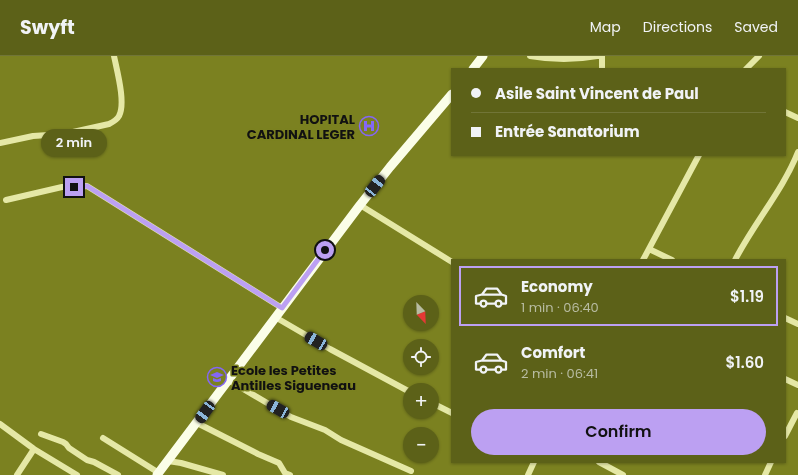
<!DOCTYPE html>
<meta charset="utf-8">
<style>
:root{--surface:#5c6118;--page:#626721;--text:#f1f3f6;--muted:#b8bca2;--line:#717537;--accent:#bca0f2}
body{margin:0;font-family:Poppins,sans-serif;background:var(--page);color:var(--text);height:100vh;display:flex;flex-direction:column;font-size:15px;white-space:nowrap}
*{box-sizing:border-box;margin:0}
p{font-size:13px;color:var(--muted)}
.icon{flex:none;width:22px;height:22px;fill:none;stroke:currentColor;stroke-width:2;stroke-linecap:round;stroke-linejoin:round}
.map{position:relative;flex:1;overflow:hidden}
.side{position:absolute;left:451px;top:203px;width:335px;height:204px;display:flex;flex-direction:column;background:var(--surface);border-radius:0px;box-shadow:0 1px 3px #0004}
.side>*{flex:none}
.hud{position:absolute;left:451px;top:12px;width:335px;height:88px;border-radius:0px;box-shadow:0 1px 3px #0004;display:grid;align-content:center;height:88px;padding:0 20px;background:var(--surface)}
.needle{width:26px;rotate:157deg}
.controls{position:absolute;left:403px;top:239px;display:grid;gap:8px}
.controls a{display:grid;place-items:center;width:36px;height:36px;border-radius:50%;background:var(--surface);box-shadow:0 1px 3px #0004;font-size:20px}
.end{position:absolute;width:18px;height:18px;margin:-9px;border:5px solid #bca0f2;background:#111;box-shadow:0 0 0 2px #111}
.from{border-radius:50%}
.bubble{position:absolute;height:28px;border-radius:14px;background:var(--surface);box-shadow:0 1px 3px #0004;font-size:13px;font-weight:600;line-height:28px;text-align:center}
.car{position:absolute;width:12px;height:24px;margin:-12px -6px;border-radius:5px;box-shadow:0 0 3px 1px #0007;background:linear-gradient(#222 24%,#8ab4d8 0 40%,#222 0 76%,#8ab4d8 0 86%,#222 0)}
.hud b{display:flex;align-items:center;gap:14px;height:38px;font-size:15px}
.hud b+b{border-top:1px solid var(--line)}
.hud i{width:10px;height:10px;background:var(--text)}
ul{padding:7px 0 0;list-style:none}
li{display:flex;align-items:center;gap:12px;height:60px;margin:0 8px 6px;padding:0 12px;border:2px solid transparent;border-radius:0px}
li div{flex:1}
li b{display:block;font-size:15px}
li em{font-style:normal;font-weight:600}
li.current{border-color:var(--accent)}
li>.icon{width:36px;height:36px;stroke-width:1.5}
.primary-button{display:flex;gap:8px;margin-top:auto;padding:8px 20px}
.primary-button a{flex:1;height:46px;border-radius:24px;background:var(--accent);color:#111;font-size:16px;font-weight:600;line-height:46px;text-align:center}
header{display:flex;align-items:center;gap:24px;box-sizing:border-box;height:56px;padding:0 20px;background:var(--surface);border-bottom:1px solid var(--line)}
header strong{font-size:19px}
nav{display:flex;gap:22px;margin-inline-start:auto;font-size:14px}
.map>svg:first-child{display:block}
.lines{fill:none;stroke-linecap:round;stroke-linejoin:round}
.street{stroke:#e5e8a6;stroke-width:6}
.primary{stroke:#fbfee8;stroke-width:9}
.route{stroke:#bca0f2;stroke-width:5}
.labels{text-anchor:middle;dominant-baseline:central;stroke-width:3;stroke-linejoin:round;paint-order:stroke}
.poi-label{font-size:13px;font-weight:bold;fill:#111;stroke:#7b8120;text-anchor:end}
</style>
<header>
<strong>Swyft</strong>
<nav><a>Map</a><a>Directions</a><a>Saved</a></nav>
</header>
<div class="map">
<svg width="798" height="419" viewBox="0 0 798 419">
<rect width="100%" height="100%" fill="#7b8120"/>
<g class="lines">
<path class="street" d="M530,0C553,4 575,4 597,0
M602,0V13
M746,13L759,0
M785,56L798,62
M0,87L33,80L64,78L109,68C113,66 117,64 119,60C126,47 117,15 114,0
M6,144L62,131L87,130L282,252
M360,149L452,206
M649,193L672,204
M643,204L699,99
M735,204C754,167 783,134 798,96
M275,261L330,293L410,336
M785,262L798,268
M785,323L798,329
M228,324L291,361L325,374L341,384L411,415
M432,347L452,357
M197,367L258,398L279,407L285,417L290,419
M0,368L34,393L77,419
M41,378L63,386L66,388L69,392L87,404L94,406L118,419
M785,380L797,357
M103,382L159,417
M168,405L181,407L223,419
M599,406L623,419
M17,419L34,393
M528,419L534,406
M765,419L771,406"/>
<path class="primary" d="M473,13L483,0
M157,419L360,149L390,111L452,38"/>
</g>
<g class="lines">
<path class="route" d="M74,131L87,130L282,252L325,194"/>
</g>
<defs>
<symbol id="hospital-ring" viewBox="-11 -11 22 22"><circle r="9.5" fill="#7b8120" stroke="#8467f5" stroke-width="1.5"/><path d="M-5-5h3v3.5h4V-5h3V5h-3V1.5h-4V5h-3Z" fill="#8467f5"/></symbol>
<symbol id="school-ring" viewBox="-11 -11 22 22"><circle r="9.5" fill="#7b8120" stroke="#8467f5" stroke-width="1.5"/><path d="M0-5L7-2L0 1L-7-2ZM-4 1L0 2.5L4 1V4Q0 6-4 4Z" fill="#8467f5"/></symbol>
</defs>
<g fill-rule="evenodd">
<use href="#hospital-ring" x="358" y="59" width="22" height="22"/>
<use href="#school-ring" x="206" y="310" width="22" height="22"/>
</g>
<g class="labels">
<g class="poi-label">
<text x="355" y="63">HOPITAL<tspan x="355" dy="15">CARDINAL LEGER</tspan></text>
<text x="231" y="314" text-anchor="start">Ecole les Petites<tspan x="231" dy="15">Antilles Sigueneau</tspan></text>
</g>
</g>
</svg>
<div class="controls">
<a><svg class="needle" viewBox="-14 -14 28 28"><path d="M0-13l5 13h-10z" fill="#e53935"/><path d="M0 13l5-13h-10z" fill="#b8bca2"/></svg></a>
<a><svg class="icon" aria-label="locate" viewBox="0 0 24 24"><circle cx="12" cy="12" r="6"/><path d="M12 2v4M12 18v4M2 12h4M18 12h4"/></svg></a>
<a>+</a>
<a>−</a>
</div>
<i class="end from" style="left:325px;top:194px"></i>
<i class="end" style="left:74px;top:131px"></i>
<div class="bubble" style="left:41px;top:73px;width:66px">2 min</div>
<i class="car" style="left:375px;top:130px;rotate:38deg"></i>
<i class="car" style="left:316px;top:285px;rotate:300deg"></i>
<i class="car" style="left:278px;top:353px;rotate:299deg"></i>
<i class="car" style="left:205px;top:356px;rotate:216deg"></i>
<div class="hud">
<b><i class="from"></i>Asile Saint Vincent de Paul</b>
<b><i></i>Entrée Sanatorium</b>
</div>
<section class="side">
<ul>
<li class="current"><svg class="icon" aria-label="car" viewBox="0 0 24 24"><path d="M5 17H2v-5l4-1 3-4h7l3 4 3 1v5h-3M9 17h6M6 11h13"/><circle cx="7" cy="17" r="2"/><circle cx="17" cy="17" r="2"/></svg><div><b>Economy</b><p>1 min · 06:40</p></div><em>$1.19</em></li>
<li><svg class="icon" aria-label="car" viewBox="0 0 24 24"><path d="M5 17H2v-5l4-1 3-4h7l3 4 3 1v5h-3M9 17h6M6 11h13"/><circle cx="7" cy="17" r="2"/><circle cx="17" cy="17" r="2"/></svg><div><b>Comfort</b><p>2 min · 06:41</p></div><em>$1.60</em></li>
</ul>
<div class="primary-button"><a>Confirm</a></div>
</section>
</div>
